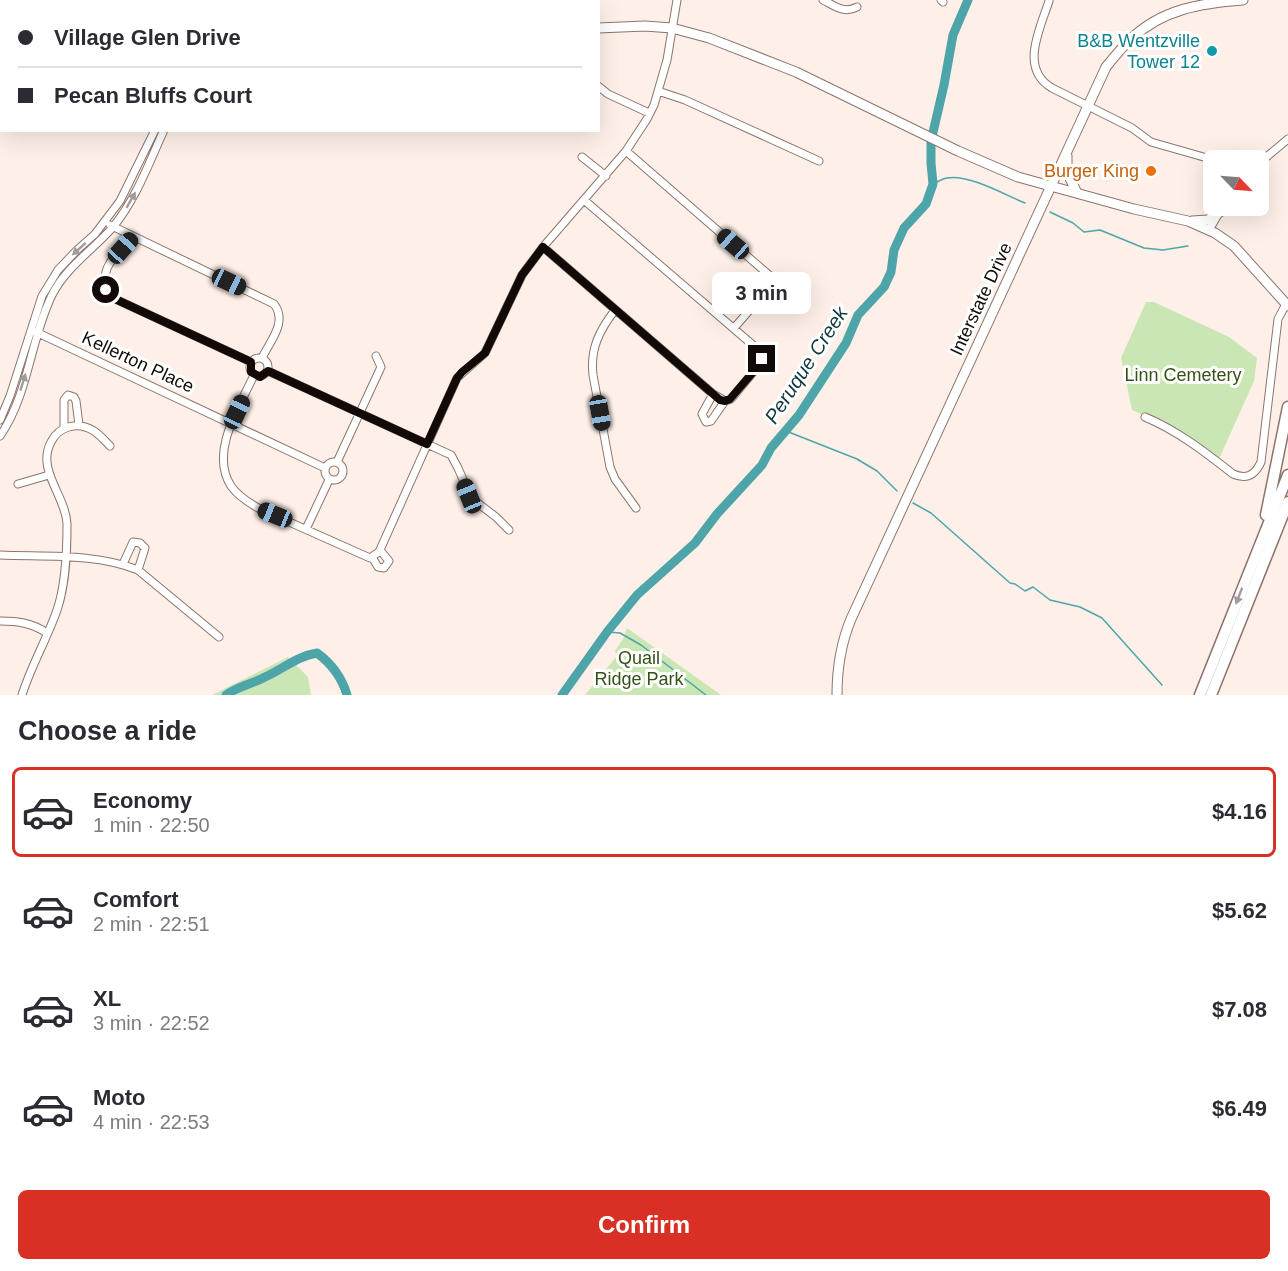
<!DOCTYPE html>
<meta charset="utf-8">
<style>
:root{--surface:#fff;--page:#f7f7f7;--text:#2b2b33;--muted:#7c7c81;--line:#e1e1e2;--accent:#d93025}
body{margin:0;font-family:Arial,sans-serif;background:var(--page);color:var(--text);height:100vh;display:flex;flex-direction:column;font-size:22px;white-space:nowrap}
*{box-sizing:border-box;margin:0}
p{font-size:20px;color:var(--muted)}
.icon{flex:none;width:33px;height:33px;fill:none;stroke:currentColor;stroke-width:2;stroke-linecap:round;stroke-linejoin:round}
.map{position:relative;height:695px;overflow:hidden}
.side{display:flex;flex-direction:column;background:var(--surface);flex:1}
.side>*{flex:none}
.banner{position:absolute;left:0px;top:0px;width:600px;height:132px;box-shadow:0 6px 24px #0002;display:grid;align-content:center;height:132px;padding:0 18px;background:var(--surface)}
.needle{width:39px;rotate:115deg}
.controls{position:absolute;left:1203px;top:150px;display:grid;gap:12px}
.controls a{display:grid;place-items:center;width:66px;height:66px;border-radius:9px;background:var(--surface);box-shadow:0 6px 24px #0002;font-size:30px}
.end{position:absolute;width:27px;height:27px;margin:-14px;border:8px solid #120a07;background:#fff;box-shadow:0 0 0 3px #fff}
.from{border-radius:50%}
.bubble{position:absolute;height:42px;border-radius:9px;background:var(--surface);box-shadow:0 6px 24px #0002;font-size:20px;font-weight:700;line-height:42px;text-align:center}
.car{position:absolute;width:18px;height:36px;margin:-18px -9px;border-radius:8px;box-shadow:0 0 4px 2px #0007;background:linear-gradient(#222 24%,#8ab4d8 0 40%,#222 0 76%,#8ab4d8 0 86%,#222 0)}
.banner b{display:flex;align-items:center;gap:21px;height:57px;font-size:22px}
.banner b+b{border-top:2px solid var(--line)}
.banner i{width:15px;height:15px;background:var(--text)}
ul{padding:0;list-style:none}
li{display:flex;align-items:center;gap:18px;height:90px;margin:0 12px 9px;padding:0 6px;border:3px solid transparent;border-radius:9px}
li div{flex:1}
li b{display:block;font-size:22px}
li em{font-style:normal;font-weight:700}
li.selected{border-color:var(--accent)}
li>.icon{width:54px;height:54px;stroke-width:1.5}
h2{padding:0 18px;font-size:27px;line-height:72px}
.cta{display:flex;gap:12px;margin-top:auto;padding:12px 18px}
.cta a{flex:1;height:69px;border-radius:9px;background:var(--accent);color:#fff;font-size:24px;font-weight:700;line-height:69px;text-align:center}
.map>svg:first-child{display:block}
.green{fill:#cae6b5}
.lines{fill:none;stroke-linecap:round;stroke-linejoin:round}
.stream{stroke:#4ea5a9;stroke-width:1.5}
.river{stroke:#4ea5a9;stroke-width:9}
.minor-casing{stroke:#8b756c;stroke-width:9}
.major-casing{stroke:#8b756c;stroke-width:11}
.highway-casing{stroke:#8b756c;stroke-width:13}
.minor{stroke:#fff;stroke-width:7}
.major{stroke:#fff;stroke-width:9}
.highway{stroke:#fff;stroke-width:10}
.oneway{fill:#a09d9c}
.route{stroke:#120a07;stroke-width:8}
.culture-dot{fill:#0f9aa8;stroke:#fff;stroke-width:2}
.food-dot{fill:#e8710a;stroke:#fff;stroke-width:2}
.labels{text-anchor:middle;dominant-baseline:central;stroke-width:6;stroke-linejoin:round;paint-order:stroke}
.culture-label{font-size:18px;fill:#0d838f;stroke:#fff;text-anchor:end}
.food-label{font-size:18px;fill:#c56008;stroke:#fff;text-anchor:end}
.street-label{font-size:18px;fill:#120a07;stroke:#fff}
.park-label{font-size:18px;fill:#355117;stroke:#fff}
.water-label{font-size:20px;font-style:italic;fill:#0f393b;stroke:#fff}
</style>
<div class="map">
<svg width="1288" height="695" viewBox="0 0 1288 695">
<rect width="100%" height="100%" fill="#feefe8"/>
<path class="green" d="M1146,302H1154L1229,337L1257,358L1254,381L1219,459L1170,427L1132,410L1121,358Z
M627,628L721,695H585L617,656L615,651L623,639Z
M288,657L308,677L311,695H212Z"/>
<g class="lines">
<path class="stream" d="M933,184C937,182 942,179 947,178C969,174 1005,195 1025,203
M1050,212L1073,223L1084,232L1100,230L1144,248L1163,250L1188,246
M786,431L857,459L877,471L897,491
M913,503L931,513L1010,583L1015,584L1025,591L1033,587L1050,600L1080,607L1102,618L1162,685
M607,632L620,633L641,645L706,695"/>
<path class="river" d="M226,695C238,686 252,684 265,677C283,669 297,656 317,653C332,664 342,678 347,695
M562,695L607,632L637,595L695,543L717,514L762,465L771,448L799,415L846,343L858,315L884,287L891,272L894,250L904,228L926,204L933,184L931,163V141L944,85L953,35L968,0"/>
<defs>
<path id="minor" d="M823,0C835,6 844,14 857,7
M941,0L943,2
M1049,1C1040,29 1019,69 1052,88L1132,128L1151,142L1214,160
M598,86L608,94L649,113
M658,91L685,100L819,161
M626,151L769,275V288L734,328
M582,157L606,176
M1258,164L1288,139
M110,225L274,304C288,322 270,341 262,358
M1209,230L1223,206
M133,237C115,256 93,272 113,298L251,362
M543,247L713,394L725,401L731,399L760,364L762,359L761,352L584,200
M615,310C599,331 590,349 593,375L610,467L615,479L636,508
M36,332L325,468
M250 367a9 9 0 1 1 18 0a9 9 0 1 1-18 0Z
M268,371L451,455L458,468L471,498L496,517L509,530
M254,375C240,406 209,452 231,486C238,496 249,503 260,509L370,558L379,552L457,378L485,353L522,275L543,247L626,151L647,119L654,105L667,60L677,0
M713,394L702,414L706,422L711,421L725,401
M1145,417C1178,431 1205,452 1233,474C1247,480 1255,475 1261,462L1278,319L1286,304
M0,420L10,396L42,296L58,270L77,250L95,234L120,201L155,130
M64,428V400L68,395L74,397L76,401L79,425
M0,436C29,394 30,340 52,295C66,267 93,250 113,227C136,199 149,163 164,130
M325 471a9 9 0 1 1 18 0a9 9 0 1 1-18 0Z
M337,462L381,367L376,356
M18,484L49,475
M306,529L329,480
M0,555C46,557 95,553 138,570L219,637
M372,557L378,567L384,568L389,561L380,550
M123,564L133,542L140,543L145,548L138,570
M0,621C18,621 32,623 47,633
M22,695C31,666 47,639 57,610C66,584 67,552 67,524C66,496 36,470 51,442C59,426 78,421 94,431C100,435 105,441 110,446"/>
<path id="major" d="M103,0L104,2
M598,28L645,26L672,28L709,38L796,72L958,151L1018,177L1134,209L1188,221L1215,233L1234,246L1288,306
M1067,156V172L1077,193
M1192,221L1208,220L1220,212
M837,695C837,668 841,643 851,619L1106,67C1114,57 1122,47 1131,39C1162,9 1202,3 1243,0"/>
<path id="highway" d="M1266,515L1288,407
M1200,695L1288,475
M1211,695L1288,502"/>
</defs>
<use href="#minor" class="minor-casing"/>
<use href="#major" class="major-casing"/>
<use href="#highway" class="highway-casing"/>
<use href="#minor" class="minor"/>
<use href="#major" class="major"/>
<use href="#highway" class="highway"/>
</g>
<defs><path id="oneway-solid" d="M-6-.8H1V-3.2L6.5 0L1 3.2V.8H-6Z" transform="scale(1.5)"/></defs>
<g class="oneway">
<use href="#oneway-solid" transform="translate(131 200) rotate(-60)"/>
<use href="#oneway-solid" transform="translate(79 249) rotate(138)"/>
<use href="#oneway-solid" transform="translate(23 382) rotate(-73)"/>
<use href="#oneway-solid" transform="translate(1239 596) rotate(111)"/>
</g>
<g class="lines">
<path class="route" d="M106,290L113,298L251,362V372L260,377L268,371L427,444L457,378L462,372L485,353L522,275L543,247L720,400L725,401L730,399L760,364L762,359"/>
</g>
<circle class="culture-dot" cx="1212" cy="51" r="6"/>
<circle class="food-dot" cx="1151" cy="171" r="6"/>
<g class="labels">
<g class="culture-label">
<text x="1200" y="41">B&amp;B Wentzville<tspan x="1200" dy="21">Tower 12</tspan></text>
</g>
<g class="food-label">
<text x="1139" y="171">Burger King</text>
</g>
<g class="street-label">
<text transform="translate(981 299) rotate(-65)">Interstate Drive</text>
<text transform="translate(138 362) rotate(25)">Kellerton Place</text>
</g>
<g class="park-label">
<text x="1183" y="375">Linn Cemetery</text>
<text x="639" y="658">Quail<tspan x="639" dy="21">Ridge Park</tspan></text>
</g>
<g class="water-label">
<text transform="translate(806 365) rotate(-57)">Peruque Creek</text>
</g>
</g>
</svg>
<div class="controls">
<a><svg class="needle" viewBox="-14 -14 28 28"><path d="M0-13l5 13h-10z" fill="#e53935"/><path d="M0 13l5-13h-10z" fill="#7c7c81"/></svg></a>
</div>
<i class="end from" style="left:106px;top:290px"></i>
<i class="end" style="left:762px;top:359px"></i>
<div class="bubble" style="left:712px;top:272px;width:99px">3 min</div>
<i class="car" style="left:733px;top:244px;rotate:311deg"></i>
<i class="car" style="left:123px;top:248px;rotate:42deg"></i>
<i class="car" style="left:229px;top:282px;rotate:115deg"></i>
<i class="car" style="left:237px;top:412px;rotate:25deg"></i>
<i class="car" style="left:600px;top:413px;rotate:170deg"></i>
<i class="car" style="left:469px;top:496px;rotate:338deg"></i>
<i class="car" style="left:275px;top:515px;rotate:292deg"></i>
<div class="banner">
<b><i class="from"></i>Village Glen Drive</b>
<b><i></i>Pecan Bluffs Court</b>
</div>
</div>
<section class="side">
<h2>Choose a ride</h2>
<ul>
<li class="selected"><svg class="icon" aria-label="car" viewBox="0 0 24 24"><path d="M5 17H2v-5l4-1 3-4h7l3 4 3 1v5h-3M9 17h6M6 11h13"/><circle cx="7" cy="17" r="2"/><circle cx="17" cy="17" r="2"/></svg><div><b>Economy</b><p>1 min · 22:50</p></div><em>$4.16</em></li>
<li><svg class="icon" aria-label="car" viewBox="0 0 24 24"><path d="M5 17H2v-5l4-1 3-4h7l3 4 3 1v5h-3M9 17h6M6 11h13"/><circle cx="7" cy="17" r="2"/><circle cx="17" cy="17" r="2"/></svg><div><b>Comfort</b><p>2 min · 22:51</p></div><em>$5.62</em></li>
<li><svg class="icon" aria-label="car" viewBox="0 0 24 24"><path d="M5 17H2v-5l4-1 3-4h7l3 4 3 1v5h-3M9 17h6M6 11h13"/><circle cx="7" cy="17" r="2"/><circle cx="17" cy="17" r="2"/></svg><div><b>XL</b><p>3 min · 22:52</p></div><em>$7.08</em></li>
<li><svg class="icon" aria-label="car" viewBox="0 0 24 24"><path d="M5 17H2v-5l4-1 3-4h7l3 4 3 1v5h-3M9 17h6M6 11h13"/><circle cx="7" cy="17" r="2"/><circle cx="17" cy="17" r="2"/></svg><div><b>Moto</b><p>4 min · 22:53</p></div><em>$6.49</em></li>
</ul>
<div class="cta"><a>Confirm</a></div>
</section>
